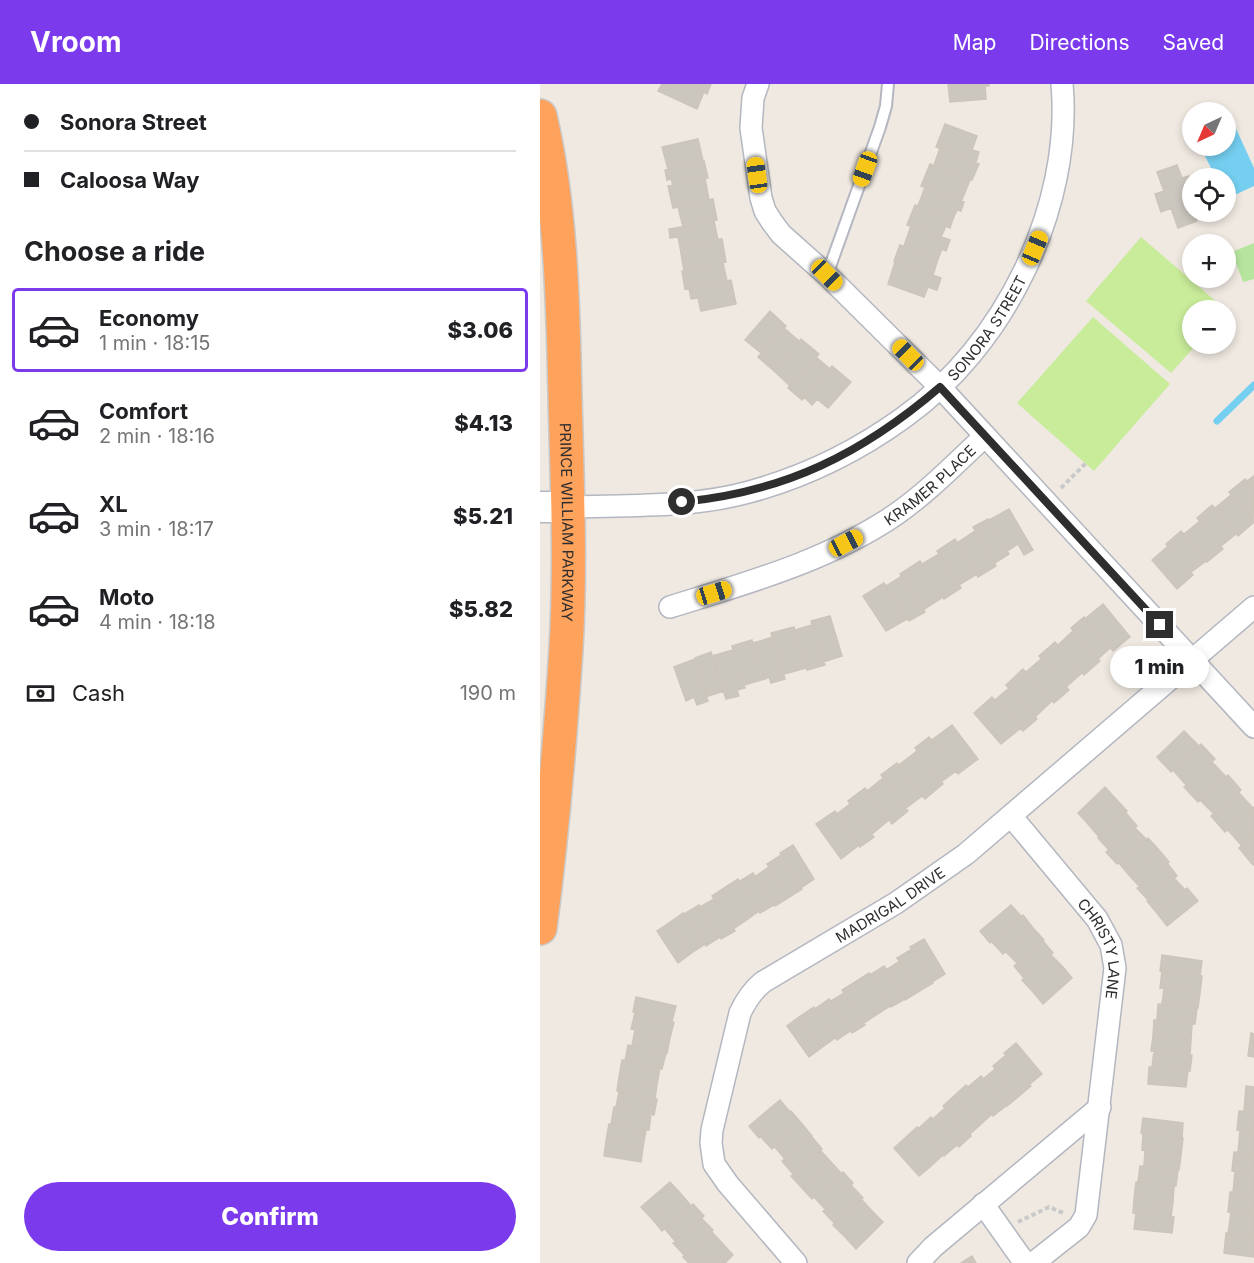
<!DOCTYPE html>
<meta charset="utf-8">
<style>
:root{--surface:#fff;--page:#f2f2f2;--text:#202124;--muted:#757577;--line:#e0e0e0;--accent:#7c3aed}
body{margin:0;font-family:Inter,sans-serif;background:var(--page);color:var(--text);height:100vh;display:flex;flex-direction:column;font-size:22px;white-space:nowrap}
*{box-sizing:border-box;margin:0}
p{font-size:20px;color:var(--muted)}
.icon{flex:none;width:33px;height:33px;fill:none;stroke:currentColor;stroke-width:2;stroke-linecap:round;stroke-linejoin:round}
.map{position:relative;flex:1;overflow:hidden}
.side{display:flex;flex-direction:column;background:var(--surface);width:540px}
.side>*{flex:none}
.banner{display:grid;align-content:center;height:132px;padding:0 24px;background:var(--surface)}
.needle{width:39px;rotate:224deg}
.tools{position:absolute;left:642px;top:18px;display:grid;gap:12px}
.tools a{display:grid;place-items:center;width:54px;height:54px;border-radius:50%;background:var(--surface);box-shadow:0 3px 9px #0003;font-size:30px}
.end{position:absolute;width:27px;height:27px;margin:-14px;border:8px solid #2e2e2e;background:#fff;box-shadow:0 0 0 3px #fff}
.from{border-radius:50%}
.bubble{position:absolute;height:42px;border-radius:21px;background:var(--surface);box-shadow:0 3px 9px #0003;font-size:20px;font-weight:800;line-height:42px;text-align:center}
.car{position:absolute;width:18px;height:36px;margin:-18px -9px;border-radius:8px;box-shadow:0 0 4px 2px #0007;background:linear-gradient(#f5c518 24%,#345 0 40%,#f5c518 0 76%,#345 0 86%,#f5c518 0)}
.banner b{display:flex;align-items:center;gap:21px;height:57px;font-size:22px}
.banner b+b{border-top:2px solid var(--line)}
.banner i{width:15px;height:15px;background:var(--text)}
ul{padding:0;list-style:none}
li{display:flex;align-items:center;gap:18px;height:84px;margin:0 12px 9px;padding:0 12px;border:3px solid transparent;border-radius:6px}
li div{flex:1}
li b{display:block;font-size:22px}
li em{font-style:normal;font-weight:800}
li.current{border-color:var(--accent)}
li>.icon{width:54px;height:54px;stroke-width:1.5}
h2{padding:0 24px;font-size:27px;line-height:72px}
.pay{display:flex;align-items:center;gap:15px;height:66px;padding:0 24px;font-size:22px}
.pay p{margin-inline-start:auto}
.action{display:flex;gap:12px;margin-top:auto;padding:12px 24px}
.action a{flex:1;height:69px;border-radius:36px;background:var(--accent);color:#fff;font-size:24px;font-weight:800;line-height:69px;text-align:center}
header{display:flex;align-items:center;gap:36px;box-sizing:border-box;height:84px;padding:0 30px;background:var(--accent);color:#fff}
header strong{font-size:28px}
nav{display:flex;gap:33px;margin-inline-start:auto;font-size:21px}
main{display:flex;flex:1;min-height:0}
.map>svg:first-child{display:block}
.green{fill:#b6e59e}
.pitch{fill:#c9ec9a}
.water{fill:#75cff0}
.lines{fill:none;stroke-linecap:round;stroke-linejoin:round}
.stream{stroke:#75cff0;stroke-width:7}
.building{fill:#cbc7bf;stroke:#cbc5ba;stroke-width:1.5}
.lane-casing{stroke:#b4b7c1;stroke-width:14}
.street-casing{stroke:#b4b7c1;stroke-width:24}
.secondary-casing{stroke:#b4b7c1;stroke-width:33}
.highway-casing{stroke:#c9c9c9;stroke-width:36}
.path{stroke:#c9c9c9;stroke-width:4;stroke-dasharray:4.5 3;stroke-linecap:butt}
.lane{stroke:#fff;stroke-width:10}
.street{stroke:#fff;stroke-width:21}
.secondary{stroke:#fff;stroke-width:30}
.highway{stroke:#ffa35c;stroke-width:33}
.route{stroke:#2e2e2e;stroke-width:8}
.labels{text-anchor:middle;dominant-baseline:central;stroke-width:4.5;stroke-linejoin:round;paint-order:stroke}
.street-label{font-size:15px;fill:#2e2e2e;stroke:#fff}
</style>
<header>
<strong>Vroom</strong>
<nav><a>Map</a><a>Directions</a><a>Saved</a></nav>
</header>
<main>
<section class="side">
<div class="banner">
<b><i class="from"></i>Sonora Street</b>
<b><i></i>Caloosa Way</b>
</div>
<h2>Choose a ride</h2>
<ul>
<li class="current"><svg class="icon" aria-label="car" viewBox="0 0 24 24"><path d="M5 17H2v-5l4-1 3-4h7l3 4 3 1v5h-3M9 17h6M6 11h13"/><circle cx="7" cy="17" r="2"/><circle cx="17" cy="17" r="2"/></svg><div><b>Economy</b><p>1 min · 18:15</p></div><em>$3.06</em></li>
<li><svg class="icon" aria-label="car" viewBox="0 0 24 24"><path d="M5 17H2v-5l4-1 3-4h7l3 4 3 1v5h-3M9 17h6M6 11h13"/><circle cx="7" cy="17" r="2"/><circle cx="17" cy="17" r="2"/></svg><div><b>Comfort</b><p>2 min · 18:16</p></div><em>$4.13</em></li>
<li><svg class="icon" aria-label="car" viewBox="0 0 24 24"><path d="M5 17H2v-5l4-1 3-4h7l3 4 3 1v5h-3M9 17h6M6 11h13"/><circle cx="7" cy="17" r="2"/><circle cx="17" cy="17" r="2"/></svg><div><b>XL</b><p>3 min · 18:17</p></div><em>$5.21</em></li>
<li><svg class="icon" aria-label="car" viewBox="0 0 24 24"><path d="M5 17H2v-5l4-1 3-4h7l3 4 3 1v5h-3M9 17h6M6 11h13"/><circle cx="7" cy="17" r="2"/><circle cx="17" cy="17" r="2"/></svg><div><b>Moto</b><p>4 min · 18:18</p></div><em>$5.82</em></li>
</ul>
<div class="pay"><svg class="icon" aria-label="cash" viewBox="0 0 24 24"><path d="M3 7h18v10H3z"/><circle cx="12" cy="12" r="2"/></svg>Cash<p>190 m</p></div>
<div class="action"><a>Confirm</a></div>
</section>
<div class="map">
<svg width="714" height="1179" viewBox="0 0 714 1179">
<rect width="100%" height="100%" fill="#efe9e1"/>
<path class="green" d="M714,159V195L703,198L692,168Z"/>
<path class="pitch" d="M601,153L686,226H652V260H657L631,289L546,217Z
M553,233L630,300L554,387L477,319Z"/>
<path class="water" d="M687,25L714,84V102L686,115V94H676L660,62H686V28H679Z"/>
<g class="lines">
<path class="stream" d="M677,337L714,301"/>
</g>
<path class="building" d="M122,0H146L164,8L157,25L118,7Z
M146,0H171L167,10Z
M408,0H449V2H445L446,15L410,18Z
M405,40L437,52L432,66L439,68L436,78L396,63Z
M158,55L163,77L128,85L122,63Z
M400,64L439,80L432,96L394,81Z
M164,77L168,94L133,101L131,95L127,96L125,86Z
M390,80L430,96L421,118L381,102Z
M637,81L642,94L649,92L652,101L651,121L657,137L638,144L631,124L621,128L615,110L624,107L617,88Z
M165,94L169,116L133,124L128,102Z
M385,103L424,118L421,127L417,126L413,135L378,122Z
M173,115L177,136L143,143L138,123Z
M375,121L413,135L410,144L406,142L401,153L367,141Z
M174,137L178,156L140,163L138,153L130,154L129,145Z
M371,142L410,156L406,167L402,165L398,175L364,162Z
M182,155L186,178L144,187L140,163Z
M360,161L398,175L393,191L354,177Z
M355,178L401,194L397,206L388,203L384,213L348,200Z
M183,179L187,197L145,205L142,187Z
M191,196L196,220L161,227L158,214L151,215L149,204Z
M230,227L246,242L221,269L205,256Z
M244,244L259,257L233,286L218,273Z
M261,255L279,270L250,302L233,286Z
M276,273L290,285L262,316L248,304Z
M292,282L311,298L288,324L277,315L272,321L264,313Z
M714,392V406L707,397Z
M705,395L714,406L713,436L689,408Z
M691,411L714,438L698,452L675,424Z
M672,421L696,450L681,462L657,434Z
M469,425L493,466L484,471L478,460L467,467L449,436Z
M448,435L469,470L455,479L433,443Z
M660,437L683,465L667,478L644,450Z
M435,447L456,482L438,493L417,459Z
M641,447L666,477L651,488L626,460Z
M415,455L437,490L419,501L397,467Z
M628,462L653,491L637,505L612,476Z
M399,470L421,504L404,515L382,480Z
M380,477L403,513L383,526L360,490Z
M362,492L385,528L369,537L346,502Z
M344,499L367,535L346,547L323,512Z
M563,520L590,553L573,567L546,534Z
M290,532L302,572L283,578L271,537Z
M544,533L570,564L558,575L531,544Z
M272,541L285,581L267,586L255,546Z
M254,543L266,584L244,590L231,549Z
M534,546L560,577L544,591L518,561Z
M233,553L245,595L231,599L229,593L225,595L213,559Z
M212,556L225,595L204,601L192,562Z
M515,558L542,589L526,603L499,572Z
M193,566L205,604L197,606L199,612L186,615L172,572Z
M171,568L184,607L168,612L155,574Z
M155,575L168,617L157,621L154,613L146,617L134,583Z
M501,575L529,606L514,619L486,588Z
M483,585L512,617L495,633L466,601Z
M469,604L497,635L483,647L455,616Z
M452,613L481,644L461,660L434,629Z
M412,641L438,675L418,690L392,656Z
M644,647L659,662L631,688L617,673Z
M389,653L416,687L401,698L375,664Z
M661,660L675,675L646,701L633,686Z
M377,667L403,700L385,715L359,681Z
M672,678L686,693L658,718L644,703Z
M357,679L382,712L366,724L341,691Z
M688,691L701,706L674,730L660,716Z
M343,694L368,727L352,740L327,707Z
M565,703L575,714L548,740L538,729Z
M325,704L349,736L332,750L308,717Z
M698,708L713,724L685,748L671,732Z
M575,714L587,727L559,753L548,740Z
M310,720L334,753L320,763L297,730Z
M714,723V751L702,762L688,746Z
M295,727L319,761L301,775L276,740Z
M586,729L597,742L569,766L558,754Z
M595,744L606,755L577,780L566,768Z
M714,751V780L713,781L699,764Z
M608,754L618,765L588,790L579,779Z
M253,761L274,795L261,804L240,769Z
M618,765L629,778L599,802L588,790Z
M241,771L262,805L248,814L227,780Z
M627,779L637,792L608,816L597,804Z
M229,783L248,814L235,822L216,792Z
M213,789L234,821L220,829L200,797Z
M634,794L645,806L617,829L607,817Z
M198,795L219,827L205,837L184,804Z
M184,804L205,837L193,845L172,812Z
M647,804L658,817L627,842L617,829Z
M174,815L195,847L181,855L160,823Z
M159,821L180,853L166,862L144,830Z
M471,821L481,832L450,859L440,847Z
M143,829L165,860L150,870L129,839Z
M483,831L493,844L463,870L452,858Z
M129,839L150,870L138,879L117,847Z
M493,844L504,856L477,879L466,868Z
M384,855L405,890L392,898L370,863Z
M503,857L513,869L484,894L474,882Z
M372,865L393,899L378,908L357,874Z
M511,871L523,883L494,909L482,896Z
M622,871L662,877L660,892L620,887Z
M360,877L378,908L365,916L346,886Z
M344,882L365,915L351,923L330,891Z
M523,883L532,894L503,920L494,909Z
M622,887L662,892L660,909L620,904Z
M329,889L350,922L336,931L315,898Z
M315,898L336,931L324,939L302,906Z
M624,904L660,909L658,924L622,920Z
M304,909L325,941L312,949L291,917Z
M96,913L136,922L132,937L93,928Z
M289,915L310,947L297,956L275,925Z
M618,920L657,924L655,940L617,936Z
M274,923L295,954L281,964L259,933Z
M95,929L134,938L130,954L91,945Z
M259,933L281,964L269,973L247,942Z
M614,936L652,940L651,956L613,952Z
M95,946L130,954L127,969L92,962Z
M711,949L714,950V973L708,972Z
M613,952L651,956L650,971L611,967Z
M476,959L502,990L490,1000L464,969Z
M88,961L126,969L122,985L85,977Z
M614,967L652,971L650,987L612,983Z
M466,971L491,1002L478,1013L453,982Z
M82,976L120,984L117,1000L79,993Z
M609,983L648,987L646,1003L608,1000Z
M455,985L478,1013L467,1022L443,995Z
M441,992L466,1022L453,1032L428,1003Z
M79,993L117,1000L115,1015L77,1007Z
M426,1001L452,1030L440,1041L414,1012Z
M706,1002L714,1003V1028L704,1027Z
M79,1008L117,1015L114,1031L76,1023Z
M414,1012L440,1041L429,1051L403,1022Z
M240,1016L250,1028L219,1054L209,1042Z
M74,1023L111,1030L109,1046L71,1040Z
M405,1024L431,1052L419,1063L393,1035Z
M251,1027L262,1040L232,1065L221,1053Z
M699,1027L714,1028V1048L697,1046Z
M391,1033L417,1061L404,1072L379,1044Z
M603,1034L643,1039L642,1054L601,1049Z
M69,1040L106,1046L103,1063L66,1057Z
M262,1040L272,1052L245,1075L235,1063Z
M377,1043L403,1071L390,1083L364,1055Z
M700,1046L714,1048V1070L698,1068Z
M603,1049L643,1054L641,1071L602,1066Z
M271,1052L282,1065L253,1090L242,1077Z
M364,1055L390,1083L379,1092L354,1064Z
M66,1057L103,1063L101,1078L64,1072Z
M280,1066L291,1078L262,1104L251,1092Z
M605,1066L641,1071L639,1086L604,1082Z
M694,1068L714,1070V1089L692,1087Z
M291,1078L301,1089L272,1115L262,1104Z
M600,1082L638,1086L636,1102L598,1098Z
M695,1087L714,1089V1111L693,1109Z
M303,1088L313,1099L285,1125L274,1113Z
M130,1098L141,1110L113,1136L101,1123Z
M596,1098L634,1102L633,1118L594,1115Z
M311,1101L323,1114L295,1140L283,1127Z
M690,1108L714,1111V1131L688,1128Z
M141,1110L151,1122L122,1147L113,1136Z
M321,1115L333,1128L306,1154L293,1141Z
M594,1115L633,1118L631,1133L593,1129Z
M153,1120L164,1132L135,1157L125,1145Z
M333,1128L343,1138L316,1165L306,1154Z
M691,1128L714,1131V1153L688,1150Z
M596,1129L634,1133L632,1149L594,1145Z
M161,1134L173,1146L145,1172L133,1159Z
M171,1147L183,1160L163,1179H149L143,1173Z
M686,1149L714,1153V1173L684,1169Z
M183,1160L193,1171L185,1179H163Z
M432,1172L436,1179H421Z"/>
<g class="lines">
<defs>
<path id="lane" d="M287,191L340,43L346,22L348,0"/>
<g id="street">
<path d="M218,0L213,14L211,44L221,114L225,127L232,138L241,150L287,191L400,303L714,643"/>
<path id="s1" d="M28,423C87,421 151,424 209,408C264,393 316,368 363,334C464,263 533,123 522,0"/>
<path id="s2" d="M130,523C207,499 287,477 355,431C388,408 416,379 445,352"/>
<path id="s3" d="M471,732L557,835L571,861L575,884L546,1131L539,1143L496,1177L489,1179"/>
<path d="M443,1120L482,1175L489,1179"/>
<path id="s4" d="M256,1179L188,1100L174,1080L171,1059L172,1046L200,929C206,916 212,907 223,898L356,819L426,770L714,523"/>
<path d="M378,1179L393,1163L560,1023"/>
</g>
<path id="secondary" d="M0,423H28"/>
<g id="highway">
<path id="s5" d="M0,32C21,122 23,219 25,311C27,395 31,480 26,565C20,658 12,752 0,844"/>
</g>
</defs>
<use href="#lane" class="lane-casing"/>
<use href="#street" class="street-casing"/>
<use href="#secondary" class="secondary-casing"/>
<use href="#highway" class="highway-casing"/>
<path class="path" d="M521,404L546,379
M478,1138L509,1123L523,1129"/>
<use href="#lane" class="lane"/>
<use href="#street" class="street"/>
<use href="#secondary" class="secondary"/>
<use href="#highway" class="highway"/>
</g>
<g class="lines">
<path class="route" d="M142,418C245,408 322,370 400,303L620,541"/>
</g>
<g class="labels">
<g class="street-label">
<text stroke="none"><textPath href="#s1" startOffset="478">SONORA STREET</textPath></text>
<text stroke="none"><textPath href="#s2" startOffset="290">KRAMER PLACE</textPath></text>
<text stroke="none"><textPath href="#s5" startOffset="408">PRINCE WILLIAM PARKWAY</textPath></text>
<text stroke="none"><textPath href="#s4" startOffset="471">MADRIGAL DRIVE</textPath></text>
<text stroke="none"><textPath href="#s3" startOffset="164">CHRISTY LANE</textPath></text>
</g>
</g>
</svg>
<div class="tools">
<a><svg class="needle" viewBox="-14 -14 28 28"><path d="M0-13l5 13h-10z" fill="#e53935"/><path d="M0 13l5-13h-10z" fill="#757577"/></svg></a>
<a><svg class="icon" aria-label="locate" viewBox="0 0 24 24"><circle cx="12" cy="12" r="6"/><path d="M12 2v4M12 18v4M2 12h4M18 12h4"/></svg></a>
<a>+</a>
<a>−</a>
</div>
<i class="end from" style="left:142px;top:418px"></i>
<i class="end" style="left:620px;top:541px"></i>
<div class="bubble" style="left:570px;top:562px;width:99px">1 min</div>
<i class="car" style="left:325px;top:85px;rotate:200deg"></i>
<i class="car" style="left:217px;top:91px;rotate:352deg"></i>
<i class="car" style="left:495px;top:164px;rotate:23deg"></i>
<i class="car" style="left:287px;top:191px;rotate:135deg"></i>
<i class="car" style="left:368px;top:271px;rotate:315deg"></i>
<i class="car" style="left:306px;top:459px;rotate:62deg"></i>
<i class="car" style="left:174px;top:509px;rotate:73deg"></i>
</div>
</main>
